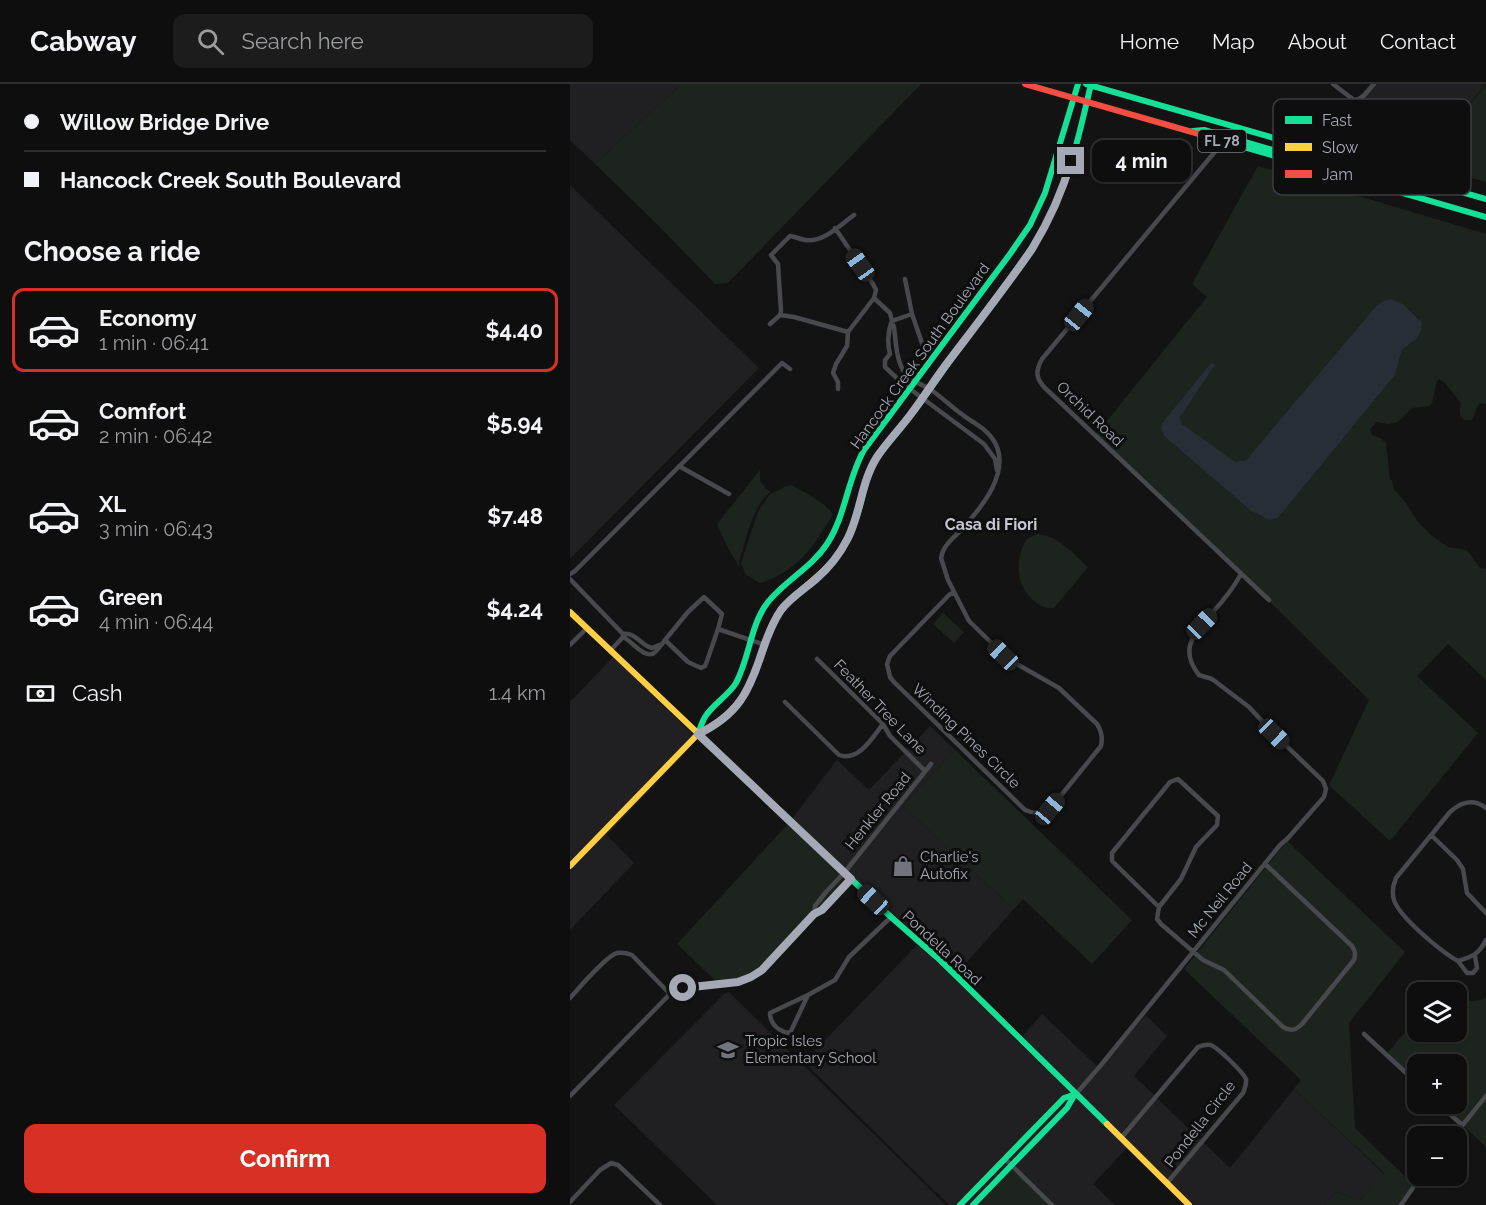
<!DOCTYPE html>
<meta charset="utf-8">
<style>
:root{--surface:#0e0e0f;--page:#1c1c1d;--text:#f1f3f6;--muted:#9b9c9e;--line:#2e2e2f;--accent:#d93025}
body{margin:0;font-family:Raleway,sans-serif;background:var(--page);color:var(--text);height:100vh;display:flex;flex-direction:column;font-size:22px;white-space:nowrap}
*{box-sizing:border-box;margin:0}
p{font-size:20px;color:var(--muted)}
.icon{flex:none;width:33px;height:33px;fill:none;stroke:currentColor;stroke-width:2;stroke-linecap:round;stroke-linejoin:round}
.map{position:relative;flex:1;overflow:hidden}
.panel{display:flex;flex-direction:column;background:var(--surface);width:570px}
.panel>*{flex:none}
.top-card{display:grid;align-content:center;height:132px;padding:0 24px;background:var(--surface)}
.tools{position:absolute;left:837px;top:898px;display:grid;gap:12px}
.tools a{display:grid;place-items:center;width:60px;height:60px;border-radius:12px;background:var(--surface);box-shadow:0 2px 4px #0004,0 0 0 2px var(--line);font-size:30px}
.end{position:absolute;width:27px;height:27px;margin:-14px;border:8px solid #a4a9b5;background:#111;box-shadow:0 0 0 3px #111}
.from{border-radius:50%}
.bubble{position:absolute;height:42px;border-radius:12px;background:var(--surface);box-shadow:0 2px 4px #0004,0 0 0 2px var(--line);font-size:20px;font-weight:700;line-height:42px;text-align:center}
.car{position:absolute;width:18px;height:36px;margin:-18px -9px;border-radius:8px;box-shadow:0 0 4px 2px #0007;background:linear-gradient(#222 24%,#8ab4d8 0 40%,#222 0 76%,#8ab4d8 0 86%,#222 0)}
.top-card b{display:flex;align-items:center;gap:21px;height:57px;font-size:22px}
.top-card b+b{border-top:2px solid var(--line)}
.top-card i{width:15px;height:15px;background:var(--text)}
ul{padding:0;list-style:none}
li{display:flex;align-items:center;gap:18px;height:84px;margin:0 12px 9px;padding:0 12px;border:3px solid transparent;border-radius:12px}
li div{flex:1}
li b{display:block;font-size:22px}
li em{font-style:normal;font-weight:700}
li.active{border-color:var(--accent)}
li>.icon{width:54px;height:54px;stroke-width:1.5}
h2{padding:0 24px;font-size:27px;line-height:72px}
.pay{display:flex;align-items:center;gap:15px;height:66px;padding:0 24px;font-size:22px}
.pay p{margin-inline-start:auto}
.primary-button{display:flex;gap:12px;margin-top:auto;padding:12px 24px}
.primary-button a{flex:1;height:69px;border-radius:12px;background:var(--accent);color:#fff;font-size:24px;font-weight:700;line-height:69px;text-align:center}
header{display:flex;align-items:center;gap:36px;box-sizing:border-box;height:84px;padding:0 30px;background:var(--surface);border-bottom:2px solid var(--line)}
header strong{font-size:28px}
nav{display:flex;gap:33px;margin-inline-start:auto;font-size:21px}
.search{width:420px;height:54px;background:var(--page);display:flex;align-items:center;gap:15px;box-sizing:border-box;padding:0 21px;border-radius:12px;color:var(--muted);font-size:22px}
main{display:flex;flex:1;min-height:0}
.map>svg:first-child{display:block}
.built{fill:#202022}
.green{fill:#1d241e;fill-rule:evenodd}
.water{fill:#272e35}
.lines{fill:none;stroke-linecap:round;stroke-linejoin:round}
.street{stroke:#48494c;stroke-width:4.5}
.fast{stroke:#16e098;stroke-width:6}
.slow{stroke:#ffcf43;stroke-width:6}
.jam{stroke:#f24e42;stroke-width:6}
.route{stroke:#a4a9b5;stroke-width:8}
.labels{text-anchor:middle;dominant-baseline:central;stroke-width:6;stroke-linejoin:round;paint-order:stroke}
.shield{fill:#0e0e0f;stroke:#777a83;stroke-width:1.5}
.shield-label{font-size:14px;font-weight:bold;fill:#a4a9b5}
.street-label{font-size:15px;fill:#a4a9b5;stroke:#0e0e0f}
.poi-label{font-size:15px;fill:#a4a9b5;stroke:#0e0e0f;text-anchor:start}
.neighbourhood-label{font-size:16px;font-weight:bold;fill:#c5c8d1;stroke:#0e0e0f}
.key{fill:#0e0e0f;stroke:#3b3c41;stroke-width:1.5}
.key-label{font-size:16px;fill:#a4a9b5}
</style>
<header>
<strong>Cabway</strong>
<div class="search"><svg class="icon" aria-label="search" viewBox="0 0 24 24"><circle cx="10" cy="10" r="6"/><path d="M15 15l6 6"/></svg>Search here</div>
<nav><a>Home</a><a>Map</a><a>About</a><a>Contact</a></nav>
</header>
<main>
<section class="panel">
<div class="top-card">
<b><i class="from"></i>Willow Bridge Drive</b>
<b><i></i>Hancock Creek South Boulevard</b>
</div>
<h2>Choose a ride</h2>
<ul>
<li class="active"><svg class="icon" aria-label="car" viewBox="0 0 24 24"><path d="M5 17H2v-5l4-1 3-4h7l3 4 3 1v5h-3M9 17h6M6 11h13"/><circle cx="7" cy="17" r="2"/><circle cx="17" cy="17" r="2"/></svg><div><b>Economy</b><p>1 min · 06:41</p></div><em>$4.40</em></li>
<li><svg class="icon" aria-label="car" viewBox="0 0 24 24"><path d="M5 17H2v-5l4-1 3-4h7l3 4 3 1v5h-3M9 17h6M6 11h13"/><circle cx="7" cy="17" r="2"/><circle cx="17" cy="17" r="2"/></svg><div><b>Comfort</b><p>2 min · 06:42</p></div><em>$5.94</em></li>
<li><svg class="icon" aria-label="car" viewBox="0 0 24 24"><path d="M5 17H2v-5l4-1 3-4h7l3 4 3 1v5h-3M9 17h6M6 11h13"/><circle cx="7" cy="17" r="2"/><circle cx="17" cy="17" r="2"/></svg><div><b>XL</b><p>3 min · 06:43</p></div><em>$7.48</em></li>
<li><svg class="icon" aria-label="car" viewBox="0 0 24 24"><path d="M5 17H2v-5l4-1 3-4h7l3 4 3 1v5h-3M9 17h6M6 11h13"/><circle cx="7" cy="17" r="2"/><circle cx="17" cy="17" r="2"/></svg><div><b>Green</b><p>4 min · 06:44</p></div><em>$4.24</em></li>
</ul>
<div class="pay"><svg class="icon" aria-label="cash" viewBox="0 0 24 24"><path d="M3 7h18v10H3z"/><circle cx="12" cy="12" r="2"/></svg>Cash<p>1.4 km</p></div>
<div class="primary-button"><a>Confirm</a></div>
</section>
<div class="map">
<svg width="916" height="1121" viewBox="0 0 916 1121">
<rect width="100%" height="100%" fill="#131314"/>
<path class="built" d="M0,0H112L25,80L0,56Z
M800,0H916L849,79L755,52Z
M0,101L189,284L0,475Z
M43,573L124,651L0,778V618Z
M360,642L385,666L333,722L444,825L387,889L222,735L267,676L299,706Z
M128,655L37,751L64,779L0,846V786Z
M347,861L369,880L500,1009L492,1012L386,1121H379L234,978Z
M159,908L376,1121H147L44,1021L154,910Z
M472,930L529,984L576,931L597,952L564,992L660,1084L724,1005L814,1090L790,1117L766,1108L755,1121H624L452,953Z
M506,1014L557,1064L523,1100L545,1121H481L442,1085L499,1026Z
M499,1015L495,1022L399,1121H394L495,1017Z"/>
<path class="green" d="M112,0H351L158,199L145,200L87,140L25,80Z
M916,1V98L849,79Z
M688,82L916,150V320L910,319C905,324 906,331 901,336H894C889,332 889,325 891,319L875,299L869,295L867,297L862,319L859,322L842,324L828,338L819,340L806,338L800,346L802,351L810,354L816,359L820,396H822L824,405L836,419L848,438L861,451L878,463L897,466L910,484L916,485V596L878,560L847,592L908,649L820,757L759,701L799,616L696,514L524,353L637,213L622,200ZM817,216L833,220L849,234C851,253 847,256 832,266L825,291L713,428C700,440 694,434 681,427L594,352L591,345L592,339L641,279L610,333L611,339L665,379L676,376L806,222L813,217Z
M190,386V397L196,405L201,408C183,419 175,459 169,478L170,484L158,464L147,440Z
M222,401C236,410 252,416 263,430C244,462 227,488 190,499L176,491L171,479L188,428L199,411L216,402Z
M467,450C487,451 504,470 518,483L484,524C475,525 470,522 463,516C445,501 445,473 457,455Z
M373,529L394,548L384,559L363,540Z
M385,666L562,836L522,880L453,815L444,825L333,722Z
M218,740L281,800L186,892L176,897L149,900L107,860Z
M717,757L835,868L779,939L785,1044L846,1103L833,1121H755L766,1108L790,1117L814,1089L724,1005L731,996L614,885Z
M887,913C897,917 905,919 916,914V1063L871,1020H886V981H848L847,998L817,969L847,935L848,948H886Z
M442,1085L481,1121H407Z"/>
<path class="water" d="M821,215L833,220L852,238L851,246L847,254L844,257L832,266L825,291L713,428L707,434L699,436L681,427L594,352L591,345L592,339L641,279L644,280V282L610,333L611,339L665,378L676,376L806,222L813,217Z"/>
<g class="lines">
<path class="street" d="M763,0L784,16C793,16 798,6 804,0
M653,58L472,275C466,286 465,293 474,303L699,516
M265,144L303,200L306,206L304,214L320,229L322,237C318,246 317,260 320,270L315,276V283L332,299L414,360L425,375L427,386
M335,195L342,230L354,265
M210,231L224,233L278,248
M322,237L342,230
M322,239L324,243C326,258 326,275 334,288C340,297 351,300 360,305C374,315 386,327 400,336C409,342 418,347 424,357C442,387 412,423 392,445C383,455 373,461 371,474L378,496L399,537L438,575L489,604L527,640C532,648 533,654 531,662L480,725C471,730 464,730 455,726L324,598L320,593L317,580L320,572L379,511L384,508
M200,240L210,231L211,227L208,180L201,171L220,152C226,153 230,155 235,156C253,159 270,141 284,131
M268,305V298L263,289L266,280L277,262L278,248L304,214
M109,382L159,410
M0,490L5,487L212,279L220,285
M0,495L53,550V553L40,567
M148,545L137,577L135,582L131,584L118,578L95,556L118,528L134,513L152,530L148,545L195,561
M53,550C64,548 70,559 79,563L82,564L89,561
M53,553C62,557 74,575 84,569C88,566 92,560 95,556
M0,561L17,544
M247,575L313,640L320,652L355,687
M215,618L269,671C289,678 302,654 313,640
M608,695L648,732L647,741L626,763L611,795L589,823L542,777V769L600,698Z
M916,724C903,714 891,718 880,728L826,794C823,801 822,809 824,816C829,833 873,869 888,877C902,873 909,870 916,856
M861,751L887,776L893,785L897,809L916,829
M589,823L587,835L591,840L633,876L654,886L713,943C721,948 726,946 732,940L784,876C786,870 785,867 782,862L695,780
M244,830L252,827L281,795
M888,877L897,889H903L907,884L905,872
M238,911L220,949C209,948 200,940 200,929L238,911L265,896L279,873L321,833
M0,914C9,904 36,872 47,869C53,868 57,869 62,871L100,910
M794,950L848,1000
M506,1010L531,981L710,761L718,754L754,713L756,705L753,697L704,650L679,623L642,595L629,591C608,564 625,550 642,529C653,517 663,505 671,490
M0,1012L100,910C122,897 150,904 174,896C195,889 225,851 241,833L244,830L245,822L256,808L274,789L361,680
M869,1020L892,1041
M883,1053L916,1012
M551,1054L628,963C633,961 636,960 641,961C648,964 673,988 676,995C677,1000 675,1004 673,1009L597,1099
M435,1075L482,1121
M0,1118L30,1086L41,1079L48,1081L90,1121
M831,1121L851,1092"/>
<path class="fast" d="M516,0L916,115
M623,47L634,46L737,76L747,74L754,68
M629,50L916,133
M263,477C274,463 282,447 288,429C293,411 296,391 307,374C318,356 333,340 346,324C368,295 388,264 410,235C435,201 462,169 481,130C501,89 511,44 521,0
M128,650C130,644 132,638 135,633C143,620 158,612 166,599C180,573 180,541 198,518C216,496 242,483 257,460C276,431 277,396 294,366L440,170L460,141L475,109L508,0
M212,729L321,833L371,877L537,1040
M390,1121L494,1014L506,1010
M403,1121L497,1024L505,1010"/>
<path class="slow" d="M0,528L212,729
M0,782L128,650C164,631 177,612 190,575C195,560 199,545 207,532C222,510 245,497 263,477
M537,1040L619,1121"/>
<path class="jam" d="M455,0L629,50"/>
</g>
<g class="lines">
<path class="route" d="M113,904L168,898L181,893L192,886L244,830L252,826L281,795L128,650C168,631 179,608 192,568C197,553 202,539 211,526C220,514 233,506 245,496C259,484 270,470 278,454C291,428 291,398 307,373C317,358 330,345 341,330C354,313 365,295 378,278C406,241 435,204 462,165C479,137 492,109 501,77"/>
</g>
<defs>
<symbol id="shop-bare" viewBox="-9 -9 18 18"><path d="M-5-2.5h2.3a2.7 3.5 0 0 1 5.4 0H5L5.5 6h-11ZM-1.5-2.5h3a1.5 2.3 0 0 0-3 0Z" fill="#71747d" stroke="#0e0e0f" stroke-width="2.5" paint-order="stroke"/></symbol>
<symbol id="school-bare" viewBox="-9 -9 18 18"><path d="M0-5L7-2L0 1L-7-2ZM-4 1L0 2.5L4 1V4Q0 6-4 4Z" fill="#71747d" stroke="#0e0e0f" stroke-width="2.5" paint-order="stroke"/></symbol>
</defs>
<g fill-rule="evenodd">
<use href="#shop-bare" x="318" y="767" width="30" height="30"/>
<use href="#school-bare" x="143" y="951" width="30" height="30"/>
</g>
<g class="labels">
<rect class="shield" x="628" y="46" width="48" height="22" rx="4.5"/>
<g class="shield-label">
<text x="652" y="57">FL 78</text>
</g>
<g class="street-label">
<text transform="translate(350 272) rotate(-54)">Hancock Creek South Boulevard</text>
<text transform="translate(520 330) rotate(44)">Orchid Road</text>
<text transform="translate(310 623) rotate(46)">Feather Tree Lane</text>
<text transform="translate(396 652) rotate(44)">Winding Pines Circle</text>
<text transform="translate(308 727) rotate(-51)">Henkler Road</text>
<text transform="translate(650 816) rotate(-51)">Mc Neil Road</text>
<text transform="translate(372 864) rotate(43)">Pondella Road</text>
<text transform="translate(630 1040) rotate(-52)">Pondella Circle</text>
</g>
<g class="poi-label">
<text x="350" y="773">Charlie's<tspan x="350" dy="17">Autofix</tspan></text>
<text x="175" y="957">Tropic Isles<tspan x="175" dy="17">Elementary School</tspan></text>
</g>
<g class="neighbourhood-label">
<text x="421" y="440">Casa di Fiori</text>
</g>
</g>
<rect x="703" y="15" width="198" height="96" rx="9" class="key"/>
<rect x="715" y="32" width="27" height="8" fill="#16e098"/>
<rect x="715" y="59" width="27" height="8" fill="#ffcf43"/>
<rect x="715" y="86" width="27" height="8" fill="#f24e42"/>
<g class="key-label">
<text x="752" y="42">Fast</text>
<text x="752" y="69">Slow</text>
<text x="752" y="96">Jam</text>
</g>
</svg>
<div class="tools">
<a><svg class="icon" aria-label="layers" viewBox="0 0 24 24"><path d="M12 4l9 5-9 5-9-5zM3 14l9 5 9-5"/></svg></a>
<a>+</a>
<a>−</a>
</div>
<i class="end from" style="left:113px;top:904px"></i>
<i class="end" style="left:501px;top:77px"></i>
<div class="bubble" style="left:522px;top:56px;width:99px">4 min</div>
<i class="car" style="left:290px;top:181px;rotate:325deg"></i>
<i class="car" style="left:509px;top:231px;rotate:39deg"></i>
<i class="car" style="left:632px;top:540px;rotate:44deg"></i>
<i class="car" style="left:433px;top:571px;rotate:314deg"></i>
<i class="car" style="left:704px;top:650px;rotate:134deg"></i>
<i class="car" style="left:480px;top:725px;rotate:40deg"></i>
<i class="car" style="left:303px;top:816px;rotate:313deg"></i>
</div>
</main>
